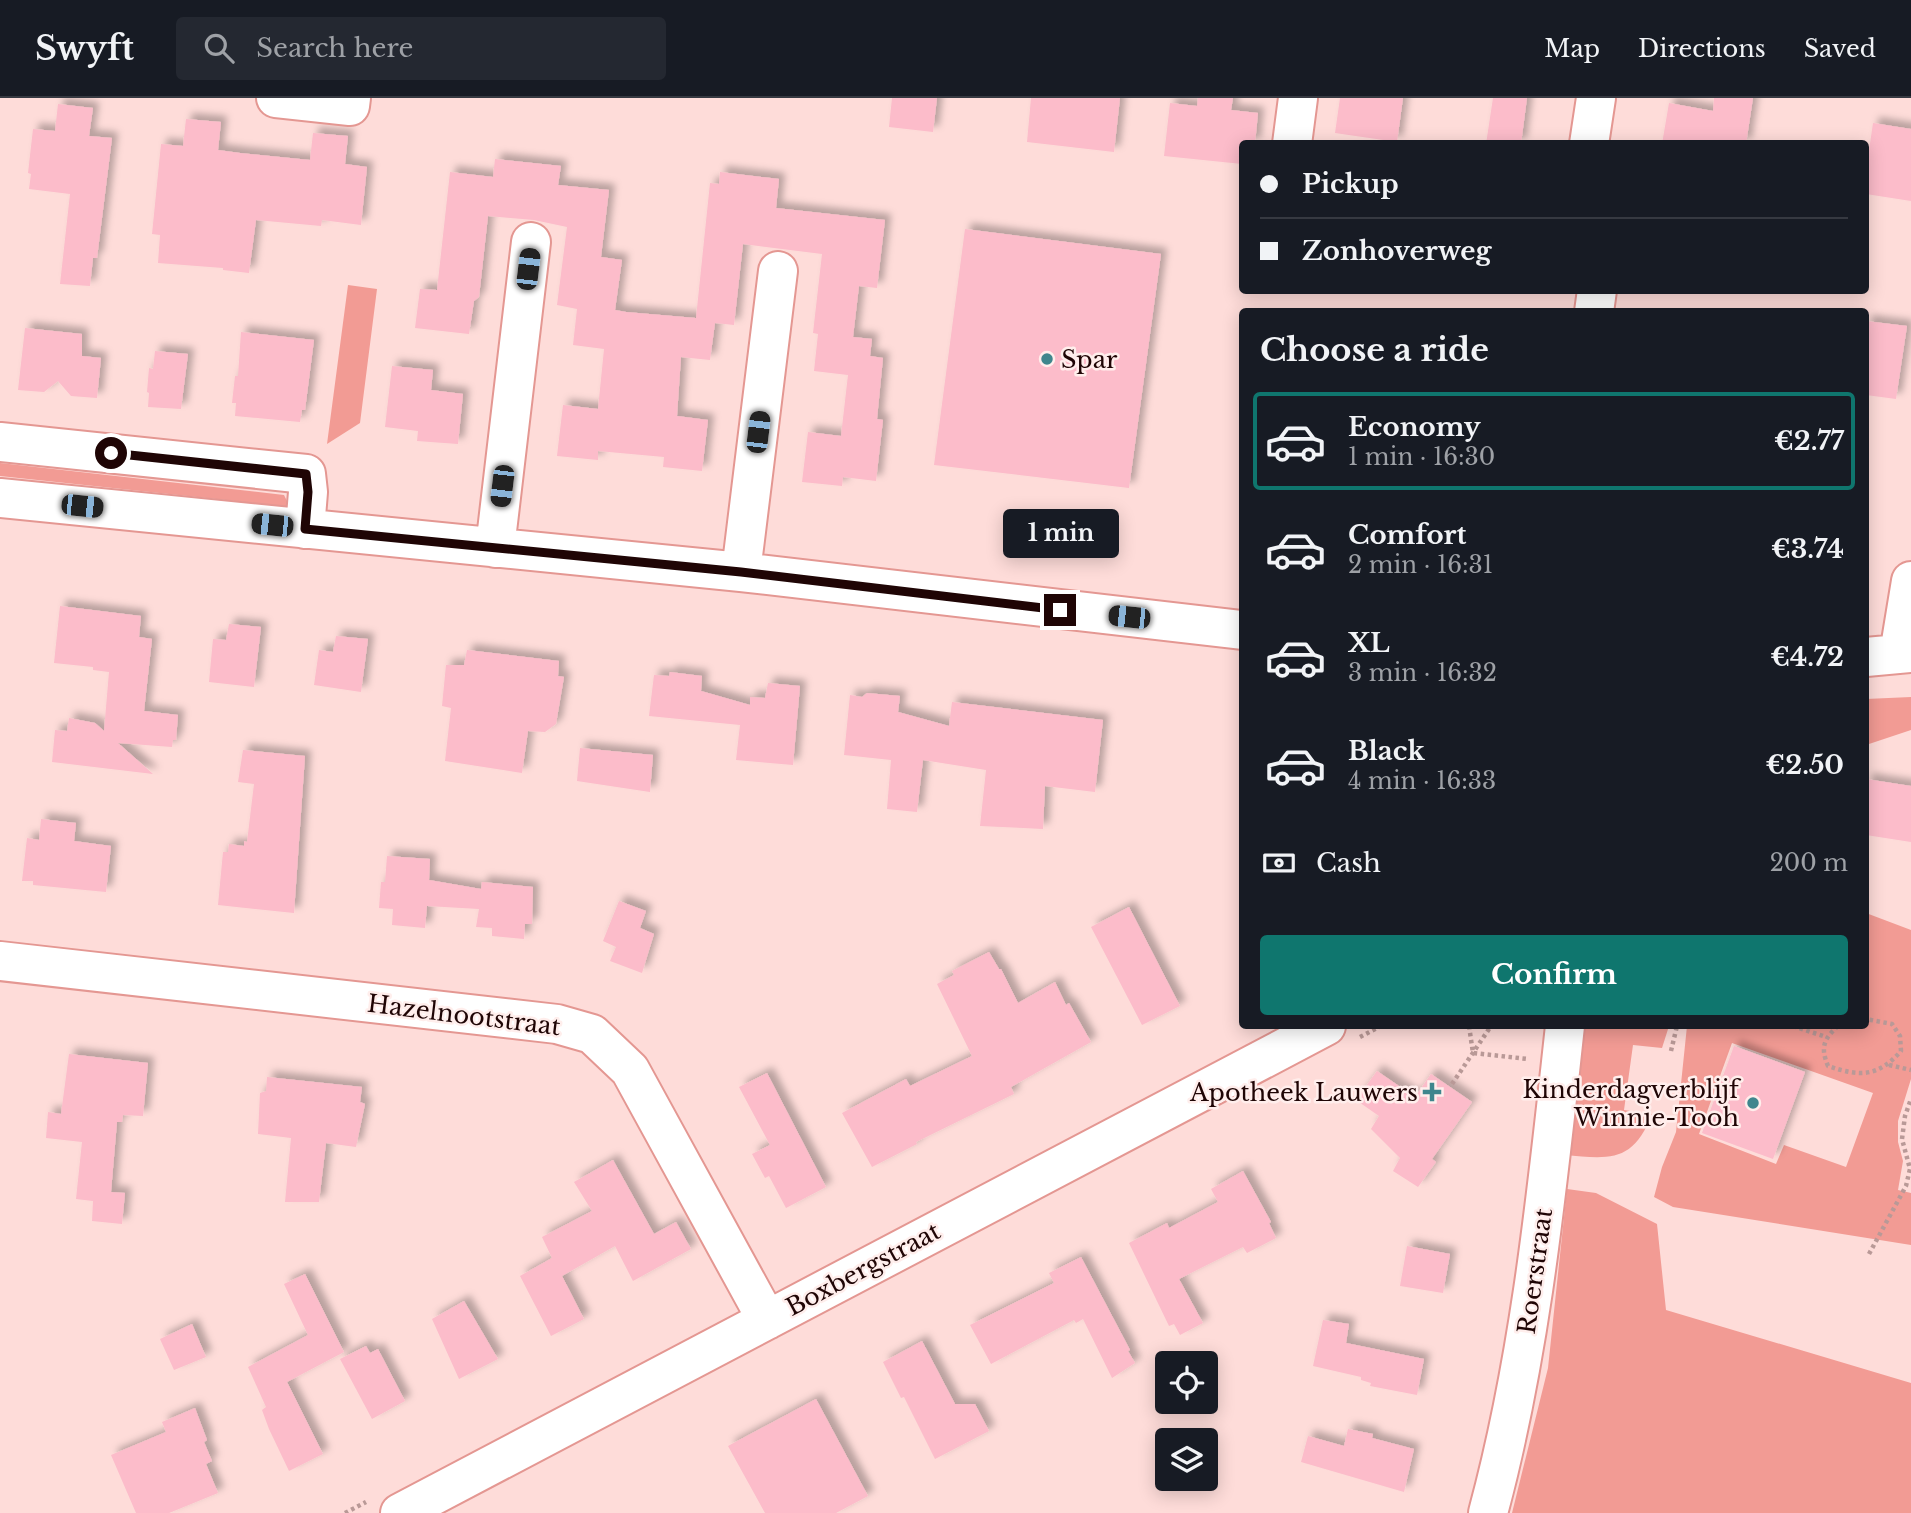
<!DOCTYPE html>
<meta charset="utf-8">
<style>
:root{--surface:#171b24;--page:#242831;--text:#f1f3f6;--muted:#9ea1a6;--line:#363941;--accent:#0f766e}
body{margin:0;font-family:"Libre Baskerville",serif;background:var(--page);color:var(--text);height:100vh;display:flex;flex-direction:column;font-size:26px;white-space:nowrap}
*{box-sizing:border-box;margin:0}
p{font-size:23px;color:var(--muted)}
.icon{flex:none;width:38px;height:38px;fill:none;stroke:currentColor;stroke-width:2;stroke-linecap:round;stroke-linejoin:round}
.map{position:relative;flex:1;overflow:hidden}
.panel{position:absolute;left:1239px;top:210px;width:630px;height:721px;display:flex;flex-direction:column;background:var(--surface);border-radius:7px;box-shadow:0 4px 18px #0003}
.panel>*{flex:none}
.guide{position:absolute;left:1239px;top:42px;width:630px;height:154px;border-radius:7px;box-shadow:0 4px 18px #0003;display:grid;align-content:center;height:154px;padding:0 21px;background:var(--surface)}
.controls{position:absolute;left:1155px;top:1253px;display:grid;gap:14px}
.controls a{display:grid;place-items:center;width:63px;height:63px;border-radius:7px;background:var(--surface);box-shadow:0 4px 18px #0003;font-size:35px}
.end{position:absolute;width:32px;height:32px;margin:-16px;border:9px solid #1f0505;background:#fff;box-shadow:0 0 0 4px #fff}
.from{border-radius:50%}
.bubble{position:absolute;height:49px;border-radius:7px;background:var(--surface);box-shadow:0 4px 18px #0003;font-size:23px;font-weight:800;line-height:49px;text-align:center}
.car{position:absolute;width:21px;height:42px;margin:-21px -10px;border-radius:9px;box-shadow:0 0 5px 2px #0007;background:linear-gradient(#222 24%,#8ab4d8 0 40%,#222 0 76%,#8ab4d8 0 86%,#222 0)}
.guide b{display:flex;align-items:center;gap:24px;height:66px;font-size:26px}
.guide b+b{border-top:2px solid var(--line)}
.guide i{width:18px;height:18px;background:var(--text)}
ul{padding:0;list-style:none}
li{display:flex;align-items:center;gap:21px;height:98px;margin:0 14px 10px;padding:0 7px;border:4px solid transparent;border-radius:7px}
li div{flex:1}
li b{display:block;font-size:26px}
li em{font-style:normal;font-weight:800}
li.selected{border-color:var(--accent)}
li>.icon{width:63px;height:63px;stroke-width:1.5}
h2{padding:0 21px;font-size:32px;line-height:84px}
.pay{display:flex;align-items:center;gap:18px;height:77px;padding:0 21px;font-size:26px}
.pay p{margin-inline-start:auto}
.cta{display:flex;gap:14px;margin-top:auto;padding:14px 21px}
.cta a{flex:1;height:80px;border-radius:7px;background:var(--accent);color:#fff;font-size:28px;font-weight:800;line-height:80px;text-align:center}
header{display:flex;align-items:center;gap:42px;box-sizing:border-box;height:98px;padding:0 35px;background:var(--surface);border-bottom:2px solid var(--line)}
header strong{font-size:33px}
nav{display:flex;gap:38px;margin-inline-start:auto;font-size:24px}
.search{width:490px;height:63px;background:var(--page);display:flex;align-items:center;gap:18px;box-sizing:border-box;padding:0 24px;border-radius:7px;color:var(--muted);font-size:26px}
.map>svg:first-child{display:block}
.green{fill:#f29b94;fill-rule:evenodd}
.building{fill:#fcbcca;filter:url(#shadow)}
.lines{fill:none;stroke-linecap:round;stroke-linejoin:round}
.minor-casing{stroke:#e49792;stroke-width:42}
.path{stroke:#b99997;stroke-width:4.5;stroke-dasharray:3.5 3.5;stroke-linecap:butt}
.minor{stroke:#fff;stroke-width:38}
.route{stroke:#1f0505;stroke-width:9}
.poi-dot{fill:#3f868d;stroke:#ffeeec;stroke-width:2.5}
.labels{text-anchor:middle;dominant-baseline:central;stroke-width:5;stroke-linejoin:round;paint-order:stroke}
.poi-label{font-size:24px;fill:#1f0505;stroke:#ffeeec;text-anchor:end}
.street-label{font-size:24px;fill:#1f0505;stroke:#ffeeec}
</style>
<header>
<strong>Swyft</strong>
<div class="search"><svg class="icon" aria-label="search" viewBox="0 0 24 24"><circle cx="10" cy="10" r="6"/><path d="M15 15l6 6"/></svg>Search here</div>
<nav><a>Map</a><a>Directions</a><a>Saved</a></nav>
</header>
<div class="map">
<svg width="1911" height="1415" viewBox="0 0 1911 1415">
<defs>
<filter id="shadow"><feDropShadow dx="6" dy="-6" stdDeviation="3.5" flood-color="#0004"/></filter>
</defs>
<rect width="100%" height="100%" fill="#fedcd9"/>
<path class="green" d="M348,187L377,191L360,325L327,346Z
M0,365L284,397L290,409L0,378Z
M1911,599V632L1866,647V601Z
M1866,815L1911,832V981L1898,1023V1044L1903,1063L1898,1092L1911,1095V1147L1673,1109L1654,1099L1662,1069L1676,1034L1687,928H1866ZM1732,945L1873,995L1846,1069L1784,1047L1776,1066L1699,1036Z
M1577,928H1669L1662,950L1633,947L1624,1012L1652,1016C1633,1065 1610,1061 1564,1057Z
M1567,1091L1596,1095L1657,1126L1666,1212L1911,1285V1415H1512L1548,1270Z"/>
<path class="building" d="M892,0H937L933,34L889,29Z
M1031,0H1120L1114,54L1027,44Z
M1198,0H1233L1231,12L1258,15L1255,46H1242V66L1164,58L1170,5L1197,8Z
M1340,0H1403L1397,44L1335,35Z
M1493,0H1527L1521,46H1486Z
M1714,0H1753L1746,46H1662L1669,5L1713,13Z
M58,6L93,10L89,38L112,40L97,160H93L90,188L60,186L70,96L29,91L31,76L28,75L33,31L55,33Z
M186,21L221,24L218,52L240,55L310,62L313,35L348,38L345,66L367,69L361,127L322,122L321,128L256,122L249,175L223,172V170L158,165L160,137L152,136L161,46L183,48Z
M1873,25L1911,31V103L1866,96V73Z
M495,61L561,68L558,87L609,92L601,159L622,162L615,212L626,214L696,220L710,85L719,86L720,74L779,81L776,110L885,122L877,190L859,188L853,239L872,241L870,258L883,260L877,321L883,322L876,383L843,379L842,388L802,384L808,334L841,338L848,277L814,273L818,236L813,235L822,156L743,146L734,227L715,225L710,262L681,259L677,318L708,322L702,373L663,369L664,359L598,353V362L557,358L563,307L598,311L604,251L573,247L577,211L557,207L567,129L534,122L488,118L479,199L474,203L469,236L415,230L420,191L437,192L450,74L493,79Z
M965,131L1161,156L1129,390L934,367Z
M1866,223L1907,228L1896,301L1866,297Z
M25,230L82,236V258L101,260L97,300L71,298L58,283L44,294L18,292Z
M241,234L314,242L305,312H302L300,324L235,318L236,305H232L235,278H238Z
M155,253L188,256L181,311L148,309L149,295L147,294L149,270L153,271Z
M392,268L433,272L431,292L463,296L458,346L417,343L418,333L385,329Z
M60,508L141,518L139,539L152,541L144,613L178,617L176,642H173L172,649L118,645L153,676L52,664L55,632L67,633L69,620L95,625L104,633L109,574L93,572V569L54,565Z
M229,526L261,529L254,589L209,584L213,541L226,542Z
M336,538L368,541L361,594L314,587L319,552L333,554Z
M467,552L559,563L558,578L564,579L556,626L545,634L528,633L522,675L445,663L451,610L442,608L446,567H464Z
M670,574L702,578L701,593L750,607V599L765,600L768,585L800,588L793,667L736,662L740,627L649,618L654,577L669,578Z
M867,595L900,598L898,614L949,628L952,604L1103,622L1095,694L1045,688L1043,731L980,728L986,672L923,662L917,714L887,711L891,662L844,657L850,597L862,599Z
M580,650L653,657L650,694L577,683Z
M243,652L305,658L294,815L218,807L223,754H228L229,746L244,748V743L247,744L254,686L238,684Z
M1866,681L1911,688V744L1866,737Z
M41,721L76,725L74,743L111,748L106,794L33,787V783H22L27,740L39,742Z
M387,758L430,761L429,782L481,791L482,784L533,789L532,826H525L524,841L492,838V830L476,829L479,811L427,808L425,830L392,827L393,811L379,810L381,784H385Z
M619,803L646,813L640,830L654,836L642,875L610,863L616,849L603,843Z
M1129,809L1180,908L1142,927L1091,829Z
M989,854L999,871H1001L1018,905L1055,884L1066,907L1069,905L1091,944L1011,989L1014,996L916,1044L917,1046L872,1069L842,1015L906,981L910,988L972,958L937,886L954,877L952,873Z
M1734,948L1805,974L1773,1061L1702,1035Z
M69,956L148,965L143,1018L123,1017L122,1024H117L111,1094L125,1095L122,1126L92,1123L93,1103L76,1101L82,1044L46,1040L48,1014L61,1016Z
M1377,973L1415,999L1431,976L1472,1004L1432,1061L1436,1064L1418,1089L1393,1073L1400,1060L1371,1031L1379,1018L1356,1002Z
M767,975L826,1089L786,1110L769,1078L765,1080L752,1056L770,1047L739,989Z
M267,979L362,989L360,1004L365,1006L356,1049L326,1045L319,1104H285L291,1040L258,1036L260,995L266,993Z
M613,1062L654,1136L676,1124L691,1151L633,1183L615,1148L562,1178L584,1221L551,1238L520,1178L552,1160L542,1139L592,1113L574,1084Z
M1243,1073L1271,1124L1269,1125L1276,1140L1247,1155L1243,1149L1179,1181L1203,1225L1180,1237L1174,1226L1169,1228L1129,1145L1167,1125L1169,1130L1218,1104L1211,1091Z
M1407,1148L1450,1156L1443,1195L1400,1188Z
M1081,1159L1130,1252L1128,1253L1135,1265L1112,1280L1083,1221L1076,1225L1074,1222L991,1266L970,1227L1054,1185L1049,1175Z
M305,1176L344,1254L287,1284L323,1356L289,1373L269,1331L262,1312L266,1309L248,1269L308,1237L284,1186Z
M464,1203L498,1261L459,1281L432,1221Z
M1323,1222L1349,1226L1346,1245L1424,1261L1417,1297L1370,1288L1371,1285L1361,1282V1279L1313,1268Z
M192,1226L206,1259L174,1272L160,1241Z
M922,1243L955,1306H975L989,1333L935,1361L904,1299L901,1300L883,1264Z
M366,1248L370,1255L378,1251L405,1303L372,1321L340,1261Z
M816,1301L868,1398L836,1415H765L728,1348Z
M195,1310L207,1342L204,1344L212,1363L206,1366L218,1395L169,1415H136L111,1357L166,1334L162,1324Z
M1348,1331L1373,1336L1372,1340L1414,1351L1404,1394L1301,1364L1308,1338L1344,1348Z"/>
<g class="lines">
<defs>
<path id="minor" d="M276,0L350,8L351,0
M1292,46L1298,0
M1589,46L1596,0
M1594,214L1597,192
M0,344L306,376L308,394L305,431
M0,400L741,474L1242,532
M495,450L531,144
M741,474L778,173
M1899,556L1911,483
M1866,559L1911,555
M0,863L557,926L592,936L630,972L767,1222
M400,1415L1326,928
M1488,1415C1531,1256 1547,1091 1565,928"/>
</defs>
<use href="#minor" class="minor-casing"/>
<path class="path" d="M1469,928L1473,955L1528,961
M1793,928L1826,939
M1838,928C1824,941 1820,949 1828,968C1860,979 1878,979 1901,953L1900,938L1892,926L1866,921
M1360,939L1381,928
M1671,953L1677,928
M1889,967L1911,972
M1452,986L1491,928
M1869,1156L1906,1088L1910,1071L1902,1041L1905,1018L1911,1001
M345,1415L366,1404"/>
<use href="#minor" class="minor"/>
</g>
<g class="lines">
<path class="route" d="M111,355L306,376L308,394L305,431L741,474L1060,512"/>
</g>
<g class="poi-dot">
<circle cx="1047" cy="261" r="7"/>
<path d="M1428.5 983.5h7v7h7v7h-7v7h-7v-7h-7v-7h7z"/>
<circle cx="1753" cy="1005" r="7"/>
</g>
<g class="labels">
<g class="poi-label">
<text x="1061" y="261" text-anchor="start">Spar</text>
<text x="1739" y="991">Kinderdagverblijf<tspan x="1739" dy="28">Winnie-Tooh</tspan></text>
<text x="1418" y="994">Apotheek Lauwers</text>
</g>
<g class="street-label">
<text transform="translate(464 917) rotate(7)">Hazelnootstraat</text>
<text transform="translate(863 1171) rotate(-28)">Boxbergstraat</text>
<text transform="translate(1535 1173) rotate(-82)">Roerstraat</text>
</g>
</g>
</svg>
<div class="controls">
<a><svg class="icon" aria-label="locate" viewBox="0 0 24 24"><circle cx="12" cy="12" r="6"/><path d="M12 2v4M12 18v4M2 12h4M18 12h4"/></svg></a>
<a><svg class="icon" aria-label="layers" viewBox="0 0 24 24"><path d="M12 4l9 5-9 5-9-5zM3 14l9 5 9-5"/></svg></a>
</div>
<i class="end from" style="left:111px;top:355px"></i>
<i class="end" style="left:1060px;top:512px"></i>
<div class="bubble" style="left:1003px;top:411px;width:116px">1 min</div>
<i class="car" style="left:528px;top:171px;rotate:7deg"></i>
<i class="car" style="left:758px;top:334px;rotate:7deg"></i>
<i class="car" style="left:502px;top:388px;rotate:187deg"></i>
<i class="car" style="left:82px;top:408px;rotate:96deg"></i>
<i class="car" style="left:272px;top:427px;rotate:276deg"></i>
<i class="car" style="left:1129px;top:519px;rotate:276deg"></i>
<div class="guide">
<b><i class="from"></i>Pickup</b>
<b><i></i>Zonhoverweg</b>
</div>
<section class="panel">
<h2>Choose a ride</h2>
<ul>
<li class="selected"><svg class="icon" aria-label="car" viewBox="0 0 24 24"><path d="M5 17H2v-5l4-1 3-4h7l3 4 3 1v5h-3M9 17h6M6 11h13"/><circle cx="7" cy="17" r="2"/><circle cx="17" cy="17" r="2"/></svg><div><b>Economy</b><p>1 min · 16:30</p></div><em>€2.77</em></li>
<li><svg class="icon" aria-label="car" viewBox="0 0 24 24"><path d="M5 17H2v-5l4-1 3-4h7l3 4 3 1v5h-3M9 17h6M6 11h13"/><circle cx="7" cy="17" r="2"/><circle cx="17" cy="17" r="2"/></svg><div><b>Comfort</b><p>2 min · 16:31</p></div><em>€3.74</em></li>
<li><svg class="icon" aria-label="car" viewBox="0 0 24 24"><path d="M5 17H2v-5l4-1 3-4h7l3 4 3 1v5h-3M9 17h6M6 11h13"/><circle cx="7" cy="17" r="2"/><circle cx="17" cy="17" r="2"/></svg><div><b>XL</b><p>3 min · 16:32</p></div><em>€4.72</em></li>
<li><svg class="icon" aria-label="car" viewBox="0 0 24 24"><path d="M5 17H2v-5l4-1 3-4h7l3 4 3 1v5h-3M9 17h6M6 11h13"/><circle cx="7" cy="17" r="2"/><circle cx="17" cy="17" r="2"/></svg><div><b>Black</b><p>4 min · 16:33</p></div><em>€2.50</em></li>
</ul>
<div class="pay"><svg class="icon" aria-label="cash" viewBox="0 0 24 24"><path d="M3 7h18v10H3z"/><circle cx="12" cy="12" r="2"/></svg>Cash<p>200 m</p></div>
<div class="cta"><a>Confirm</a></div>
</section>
</div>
